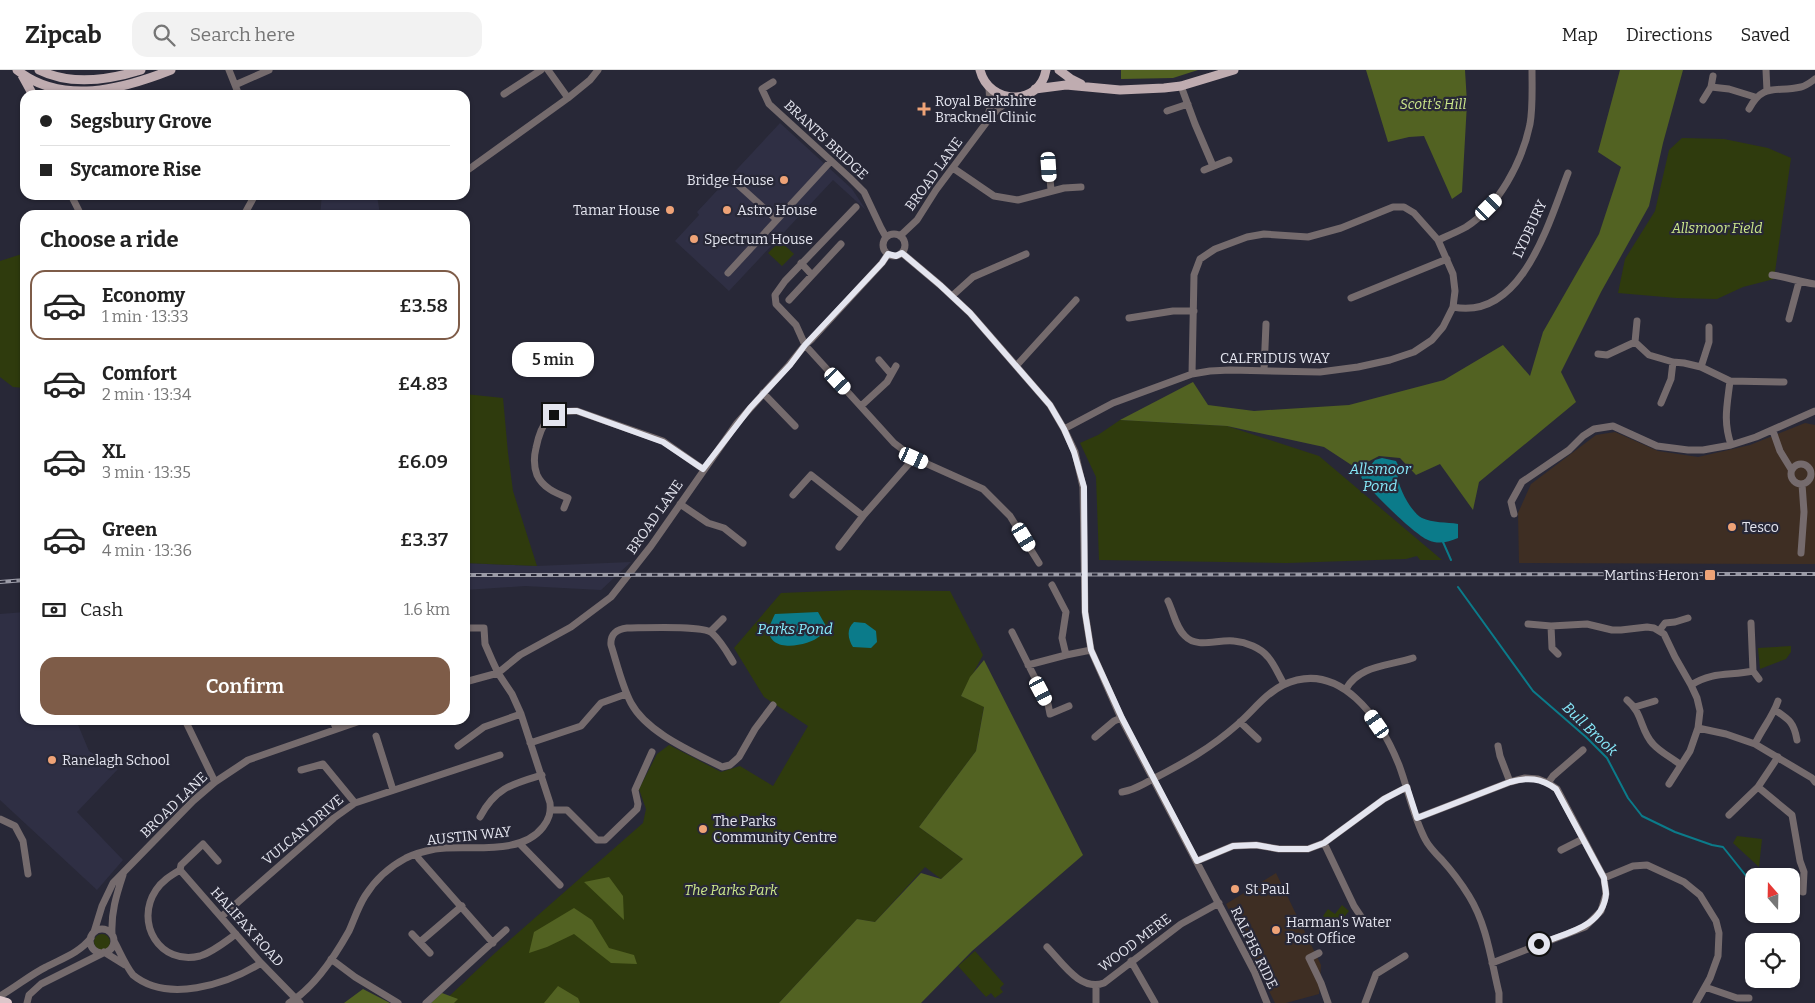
<!DOCTYPE html>
<meta charset="utf-8">
<style>
:root{--surface:#fff;--page:#f2f2f2;--text:#222;--muted:#767676;--line:#e0e0e0;--accent:#7e5c48}
body{margin:0;font-family:Bitter,serif;background:var(--page);color:var(--text);height:100vh;display:flex;flex-direction:column;font-size:19px;white-space:nowrap}
*{box-sizing:border-box;margin:0}
p{font-size:16px;color:var(--muted)}
.icon{flex:none;width:28px;height:28px;fill:none;stroke:currentColor;stroke-width:2;stroke-linecap:round;stroke-linejoin:round}
.map{position:relative;flex:1;overflow:hidden}
.side{position:absolute;left:20px;top:140px;width:450px;height:515px;display:flex;flex-direction:column;background:var(--surface);border-radius:15px;box-shadow:0 1px 4px #0004}
.side>*{flex:none}
.top-card{position:absolute;left:20px;top:20px;width:450px;height:110px;border-radius:15px;box-shadow:0 1px 4px #0004;display:grid;align-content:center;height:110px;padding:0 20px;background:var(--surface)}
.needle{width:32px;rotate:340deg}
.controls{position:absolute;left:1745px;top:798px;display:grid;gap:10px}
.controls a{display:grid;place-items:center;width:55px;height:55px;border-radius:10px;background:var(--surface);box-shadow:0 1px 4px #0004;font-size:25px}
.end{position:absolute;width:22px;height:22px;margin:-11px;border:6px solid #e4e5ef;background:#111;box-shadow:0 0 0 2px #111}
.from{border-radius:50%}
.bubble{position:absolute;height:35px;border-radius:15px;background:var(--surface);box-shadow:0 1px 4px #0004;font-size:16px;font-weight:600;line-height:35px;text-align:center}
.car{position:absolute;width:15px;height:30px;margin:-15px -8px;border-radius:6px;box-shadow:0 0 4px 1px #0007;background:linear-gradient(#fff 24%,#345 0 40%,#fff 0 76%,#345 0 86%,#fff 0)}
.top-card b{display:flex;align-items:center;gap:18px;height:48px;font-size:19px}
.top-card b+b{border-top:1px solid var(--line)}
.top-card i{width:12px;height:12px;background:var(--text)}
ul{padding:0;list-style:none}
li{display:flex;align-items:center;gap:15px;height:70px;margin:0 10px 8px;padding:0 10px;border:2px solid transparent;border-radius:15px}
li div{flex:1}
li b{display:block;font-size:19px}
li em{font-style:normal;font-weight:600}
li.selected{border-color:var(--accent)}
li>.icon{width:45px;height:45px;stroke-width:1.5}
h2{padding:0 20px;font-size:22px;line-height:60px}
.pay{display:flex;align-items:center;gap:12px;height:55px;padding:0 20px;font-size:19px}
.pay p{margin-inline-start:auto}
.button{display:flex;gap:10px;margin-top:auto;padding:10px 20px}
.button a{flex:1;height:58px;border-radius:15px;background:var(--accent);color:#fff;font-size:20px;font-weight:600;line-height:58px;text-align:center}
header{display:flex;align-items:center;gap:30px;box-sizing:border-box;height:70px;padding:0 25px;background:var(--surface);border-bottom:1px solid var(--line)}
header strong{font-size:24px}
nav{display:flex;gap:28px;margin-inline-start:auto;font-size:18px}
.search{width:350px;height:45px;background:var(--page);display:flex;align-items:center;gap:12px;box-sizing:border-box;padding:0 18px;border-radius:15px;color:var(--muted);font-size:19px}
.map>svg:first-child{display:block}
.commercial{fill:#3e2e23}
.built{fill:#2f2f44}
.green{fill:#2f3b0d}
.forest{fill:#526222}
.water{fill:#0b7b8a}
.lines{fill:none;stroke-linecap:round;stroke-linejoin:round}
.stream{stroke:#0b7b8a;stroke-width:2}
.minor{stroke:#756b6d;stroke-width:7}
.major{stroke:#bfacb0;stroke-width:9}
.highway{stroke:#ddc6ca;stroke-width:10}
.rail-casing{stroke:#9b9ba7;stroke-width:4}
.rail{stroke:#282837;stroke-width:2;stroke-dasharray:5.5;stroke-linecap:butt}
.route{stroke:#e4e5ef;stroke-width:6}
.poi-dot{fill:#efa377;stroke:#282837;stroke-width:2}
.labels{text-anchor:middle;dominant-baseline:central;stroke-width:4.5;stroke-linejoin:round;paint-order:stroke}
.poi-label{font-size:14px;fill:#e4e5ef;stroke:#282837;text-anchor:start}
.park-label{font-size:14px;font-style:italic;fill:#cde88c;stroke:#282837}
.street-label{font-size:14px;fill:#e4e5ef;stroke:#282837}
.water-label{font-size:15px;font-style:italic;fill:#87eafb;stroke:#282837}
</style>
<header>
<strong>Zipcab</strong>
<div class="search"><svg class="icon" aria-label="search" viewBox="0 0 24 24"><circle cx="10" cy="10" r="6"/><path d="M15 15l6 6"/></svg>Search here</div>
<nav><a>Map</a><a>Directions</a><a>Saved</a></nav>
</header>
<div class="map">
<svg width="1815" height="933" viewBox="0 0 1815 933">
<rect width="100%" height="100%" fill="#282837"/>
<path class="commercial" d="M1805,353L1815,355V494L1519,493L1518,443L1531,414L1596,365L1615,362L1658,381L1698,387L1750,375Z
M1276,803L1321,895L1319,924L1286,933H1275L1226,834Z"/>
<path class="built" d="M780,53L852,119L866,140L833,110L729,221L675,171L699,145L697,142Z
M322,125H377L380,145H320Z
M631,492L601,520L525,516L465,520V493L537,496Z
M25,542V650H76L89,681L118,699L77,742L123,790L97,820L0,730V544Z"/>
<path class="green" d="M1682,68L1724,69L1768,78L1791,88L1774,209L1743,217L1717,229L1676,228L1618,223L1625,189L1655,141L1669,80Z
M780,171L794,184L782,196L768,183Z
M25,183V318L13,317L0,307V191Z
M465,324L503,328L508,383L513,421L537,496L465,493Z
M1120,350L1227,356L1319,386L1442,490H1420L1417,486L1406,489L1287,493L1099,490L1096,407L1080,373L1098,365Z
M853,520L950,521L983,585L961,626L984,636L976,681L919,757L963,789L941,809L925,797L875,852L857,849L779,933H442L495,883L643,753L646,739L639,719L657,684L669,675L721,702L740,696L773,716L808,656L764,627L734,578L781,523Z
M1791,576V582L1786,589L1760,599L1758,578Z
M1737,766L1762,769L1759,797L1733,773Z
M1342,835L1349,841L1336,857L1323,846L1328,839L1335,844Z
M94 872a8 8 0 1 1 16 0a8 8 0 1 1-16 0Z
M975,881L1004,914L1000,918L1003,922L995,928L991,923L986,927L958,896Z"/>
<path class="forest" d="M1121,0H1198L1173,8L1121,9Z
M1366,0H1465L1467,33L1462,122L1452,129L1424,66L1409,67L1388,72Z
M1620,0H1683L1663,73L1649,136L1601,222L1561,302L1576,332L1479,412L1473,440L1440,394L1416,405L1400,388L1379,386L1356,398L1324,377L1227,356L1120,350L1193,312L1208,335L1254,341L1349,335L1444,310L1503,275L1530,306L1543,262L1599,164L1621,97L1598,82Z
M984,590L1083,785L972,881L921,933H779L857,849L875,852L921,803L941,809L963,789L919,757L976,681L984,637L961,626L970,607Z
M609,807L623,826L624,850L584,812Z
M574,838L592,850L609,878L634,885L637,894L611,893L574,864L547,877L529,883L534,862Z
M558,916L578,928L580,933H544Z
M363,919L390,933H344Z
M442,923L458,929L454,933H431Z"/>
<path class="water" d="M1382,388L1396,391L1399,397C1392,408 1410,442 1422,448C1432,453 1447,452 1458,454V468C1448,472 1439,475 1428,470C1415,465 1369,420 1361,407L1375,390Z
M818,542L826,556C825,559 823,564 820,566C809,576 768,584 769,559C770,554 773,548 775,544Z
M854,552L865,553L876,561L877,572L871,578L853,577C848,569 846,559 854,552Z"/>
<g class="lines">
<path class="stream" d="M1443,472L1451,490
M1458,517L1533,621L1586,667L1607,688L1628,728L1642,746L1675,762L1712,775L1723,777L1747,807"/>
<path class="minor" d="M229,0L239,25
M548,0L568,28
M1766,0L1767,21
M773,12L762,19L769,34L850,108L864,122L881,158L886,167
M235,15L269,0
M1181,16L1195,54L1213,96
M1711,17L1729,19L1755,27
M504,24L541,0
M1703,30L1711,17L1713,6
M1749,39C1763,12 1776,23 1801,17C1806,16 1811,12 1815,9
M1167,41L1188,34
M987,49L990,38L989,17
M1048,85L1051,120
M953,98L994,126L1018,130L1064,118L1081,117
M1204,100L1229,90
M465,102L568,28L590,10L598,0
M735,112L776,149
M71,125L81,145
M856,137L785,211L775,225L776,234L796,255L805,275L894,373L914,388L983,419L1010,446L1039,493
M244,145L255,125
M883 175a11 11 0 1 1 22 0a11 11 0 1 1-22 0Z
M900,166L917,150L936,120L992,45L1012,27
M1438,170C1447,166 1457,162 1466,157C1499,136 1522,92 1530,54C1533,37 1532,17 1532,0
M902,183L940,215L970,243L1050,335L1064,359L1075,382L1083,417L1085,542L1091,580L1121,648L1254,901L1267,933
M801,193L812,205
M728,203L831,91
M1772,205C1787,207 1800,212 1815,214
M952,226L973,207L1026,184
M1351,228L1447,189
M789,230L841,174
M1453,237C1522,251 1549,152 1568,103
M1129,248L1173,241H1194
M1789,249L1799,212
M1635,272L1637,251
M1598,284L1607,285L1635,272L1649,285L1673,292L1684,293L1701,297L1730,311C1727,336 1723,351 1731,375
M879,290L891,304
M1017,295L1076,230
M1701,297L1709,272V257
M1264,300L1266,254
M1730,311L1784,312
M763,323L795,356
M1661,333L1671,309L1673,292
M861,336L887,312L896,296
M1064,359L1113,333L1192,304L1210,301L1230,300L1320,302L1358,297L1390,290L1414,282L1432,270L1443,257L1453,237L1455,221L1453,204L1438,170L1414,143L1404,137H1393L1341,158L1308,167L1264,164L1247,167L1215,179L1200,189L1194,205L1192,304
M1773,361L1780,381L1791,399
M1791 404a10 10 0 1 1 20 0a10 10 0 1 1-20 0Z
M793,425L811,405L863,446
M680,434L708,453L724,458L743,473
M564,438L568,428C556,423 543,418 537,405C534,397 534,386 536,378C541,353 549,340 577,341L663,371L703,399
M1514,444L1511,432L1522,412L1569,380L1583,366L1594,359L1613,356L1657,376L1688,380H1703L1731,375L1756,367L1815,341
M839,477L863,446L914,388
M1801,483L1804,442L1802,414
M1052,515L1066,542L1062,568L1066,585
M1168,531C1173,541 1176,558 1185,566C1197,579 1218,569 1234,571C1246,572 1261,578 1268,587C1275,595 1279,606 1284,614
M1751,553L1753,601L1759,609
M1528,554L1551,556L1587,554L1612,560H1621L1647,557L1654,558L1664,564L1675,587L1691,615L1697,628L1700,641L1698,658L1690,681L1669,714
M1551,556L1552,578L1558,584
M711,561L723,549
M1659,561L1665,553L1675,552L1688,548
M1012,562L1048,634L1050,644L1069,636
M733,592C727,582 721,571 712,563C703,555 642,558 627,558C617,559 610,564 611,575C617,594 622,616 631,633C647,663 693,682 722,697L730,695L739,687L755,659L773,635
M1028,595L1066,585L1091,580
M465,612L498,603L520,585L571,557L611,527L651,476L737,353L789,295L805,275L812,269L882,193L888,184
M1691,615C1713,601 1730,606 1753,601
M1346,619C1359,595 1389,596 1413,588
M1627,630C1643,643 1640,660 1653,674C1660,682 1672,688 1681,695
M1635,637L1655,631
M1775,640C1790,650 1794,653 1797,670
M185,650L215,712
M333,650L336,659
M1240,652L1258,669
M1698,658L1726,664L1755,674L1812,708L1815,712
M376,666L393,720
M1095,667L1114,651L1121,648
M530,673L581,656L601,633L626,624
M1755,674C1762,659 1773,646 1778,631
M458,676L484,657L521,644
M1498,676L1500,686L1510,712
M1778,687L1758,717L1792,745L1800,791L1804,802L1803,822
M301,700L323,694L355,733
M1548,713L1553,706L1583,680
M1122,722C1137,719 1139,716 1153,709C1184,693 1211,678 1238,654C1253,641 1265,624 1283,615C1340,588 1381,650 1399,695C1408,719 1413,746 1425,769C1429,777 1436,784 1442,790C1452,801 1461,813 1469,826C1487,855 1491,890 1499,923V933
M551,740H567L597,770H605L637,739L638,734L635,720L652,682
M1729,745L1758,717
M480,747C495,718 512,714 542,705
M1417,748L1510,712L1525,708L1538,709L1548,713L1557,719L1604,808L1606,824L1601,841L1585,857L1492,893
M0,749L15,756L23,771L28,804
M519,773L560,815
M1324,773L1354,836L1362,848
M1561,780L1583,769
M416,784L419,789L493,873
M1197,791L1233,776L1256,775L1279,779H1308L1324,773L1384,729L1407,717
M180,800L261,893L300,933
M180,800C170,806 162,811 156,820C134,853 160,896 200,886C213,882 225,872 236,864
M180,800L181,795L203,774L218,791
M1604,808L1633,796L1647,795L1684,812L1700,825L1716,851L1719,863L1718,886L1710,908L1696,933
M221,847L334,748L355,733L500,685
M90 871a12 12 0 1 1 24 0a12 12 0 1 1-24 0Z
M94,862L102,836L113,813L193,731L215,712L248,690L363,650
M112,864C111,843 116,826 123,805
M412,864L430,883
M114,871C120,882 125,895 133,905C167,933 226,915 261,893
M420,872L462,836
M1047,877C1062,892 1080,922 1104,913L1181,854L1219,833
M104,882L125,895
M1319,883L1309,888L1321,913L1328,933
M331,889L355,907L398,933
M1131,891L1155,933
M1096,916V933
M1705,917L1737,928H1749
M0,926C16,917 30,905 46,897C63,888 79,883 91,868
M27,933L29,925L41,914L103,883
M289,933C314,918 335,886 349,861C354,850 358,837 365,826C375,810 389,797 406,788C414,784 425,781 435,779C467,774 520,787 543,757C549,749 551,743 550,733L521,644L512,624L498,603L492,590L485,574L484,558H465
M426,933L506,860
M1365,933L1376,904L1405,886"/>
<path class="major" d="M17,0C62,36 123,19 171,0
M39,0C71,16 109,10 141,0
M980,0C989,36 1040,36 1046,0
M1059,0L1071,9L1081,14
M22,5L33,25
M1035,19L1066,15L1120,20L1164,18L1181,16L1234,0"/>
<path class="highway" d="M0,931L7,933"/>
<defs>
<path id="rail" d="M465,505L1815,504
M0,512L25,510"/>
</defs>
<use href="#rail" class="rail-casing"/>
<use href="#rail" class="rail"/>
</g>
<g class="lines">
<path class="route" d="M554,345L566,341H577L663,372L703,399L750,338L790,295L805,275L882,193L888,184L896,186L902,183L940,215L970,243L1050,335L1064,359L1074,382L1084,417L1085,542L1091,580L1122,648L1197,791L1233,776L1256,775L1279,779H1308L1324,773L1384,729L1407,717L1417,748L1510,712C1528,707 1541,708 1556,719L1604,808C1604,813 1606,819 1606,824C1603,858 1564,863 1539,874"/>
</g>
<g class="poi-dot">
<path d="M921.5 31.5h5v5h5v5h-5v5h-5v-5h-5v-5h5z"/>
<circle cx="784" cy="110" r="5"/>
<circle cx="670" cy="140" r="5"/>
<circle cx="727" cy="140" r="5"/>
<circle cx="694" cy="169" r="5"/>
<circle cx="1732" cy="457" r="5"/>
<rect x="1704" y="499" width="12" height="12" rx="2.5"/>
<circle cx="52" cy="690" r="5"/>
<circle cx="703" cy="759" r="5"/>
<circle cx="1235" cy="819" r="5"/>
<circle cx="1276" cy="860" r="5"/>
</g>
<g class="labels">
<g class="poi-label">
<text x="935" y="31">Royal Berkshire<tspan x="935" dy="16">Bracknell Clinic</tspan></text>
<text x="774" y="110" text-anchor="end">Bridge House</text>
<text x="660" y="140" text-anchor="end">Tamar House</text>
<text x="737" y="140">Astro House</text>
<text x="704" y="169">Spectrum House</text>
<text x="1742" y="457">Tesco</text>
<text x="1699" y="505" text-anchor="end">Martins Heron</text>
<text x="62" y="690">Ranelagh School</text>
<text x="713" y="751">The Parks<tspan x="713" dy="16">Community Centre</tspan></text>
<text x="1245" y="819">St Paul</text>
<text x="1286" y="852">Harman's Water<tspan x="1286" dy="16">Post Office</tspan></text>
</g>
<g class="park-label">
<text x="1433" y="34">Scott's Hill</text>
<text x="1717" y="158">Allsmoor Field</text>
<text x="731" y="820">The Parks Park</text>
</g>
<g class="street-label">
<text transform="translate(826 70) rotate(43)">BRANTS BRIDGE</text>
<text transform="translate(934 104) rotate(-54)">BROAD LANE</text>
<text transform="translate(1530 159) rotate(-65)">LYDBURY</text>
<text x="1275" y="288">CALFRIDUS WAY</text>
<text transform="translate(655 447) rotate(-55)">BROAD LANE</text>
<text transform="translate(174 735) rotate(-44)">BROAD LANE</text>
<text transform="translate(303 760) rotate(-40)">VULCAN DRIVE</text>
<text transform="translate(469 766) rotate(-6)">AUSTIN WAY</text>
<text transform="translate(247 857) rotate(48)">HALIFAX ROAD</text>
<text transform="translate(1135 873) rotate(-37)">WOOD MERE</text>
<text transform="translate(1254 878) rotate(64)">RALPHS RIDE</text>
</g>
<g class="water-label">
<text x="1380" y="399">Allsmoor<tspan x="1380" dy="17">Pond</tspan></text>
<text x="795" y="559">Parks Pond</text>
<text transform="translate(1590 659) rotate(44)">Bull Brook</text>
</g>
</g>
</svg>
<div class="controls">
<a><svg class="needle" viewBox="-14 -14 28 28"><path d="M0-13l5 13h-10z" fill="#e53935"/><path d="M0 13l5-13h-10z" fill="#767676"/></svg></a>
<a><svg class="icon" aria-label="locate" viewBox="0 0 24 24"><circle cx="12" cy="12" r="6"/><path d="M12 2v4M12 18v4M2 12h4M18 12h4"/></svg></a>
</div>
<i class="end from" style="left:1539px;top:874px"></i>
<i class="end" style="left:554px;top:345px"></i>
<div class="bubble" style="left:512px;top:272px;width:82px">5 min</div>
<i class="car" style="left:1049px;top:97px;rotate:176deg"></i>
<i class="car" style="left:1489px;top:137px;rotate:45deg"></i>
<i class="car" style="left:838px;top:311px;rotate:137deg"></i>
<i class="car" style="left:914px;top:388px;rotate:114deg"></i>
<i class="car" style="left:1024px;top:467px;rotate:149deg"></i>
<i class="car" style="left:1041px;top:621px;rotate:152deg"></i>
<i class="car" style="left:1377px;top:654px;rotate:325deg"></i>
<div class="top-card">
<b><i class="from"></i>Segsbury Grove</b>
<b><i></i>Sycamore Rise</b>
</div>
<section class="side">
<h2>Choose a ride</h2>
<ul>
<li class="selected"><svg class="icon" aria-label="car" viewBox="0 0 24 24"><path d="M5 17H2v-5l4-1 3-4h7l3 4 3 1v5h-3M9 17h6M6 11h13"/><circle cx="7" cy="17" r="2"/><circle cx="17" cy="17" r="2"/></svg><div><b>Economy</b><p>1 min · 13:33</p></div><em>£3.58</em></li>
<li><svg class="icon" aria-label="car" viewBox="0 0 24 24"><path d="M5 17H2v-5l4-1 3-4h7l3 4 3 1v5h-3M9 17h6M6 11h13"/><circle cx="7" cy="17" r="2"/><circle cx="17" cy="17" r="2"/></svg><div><b>Comfort</b><p>2 min · 13:34</p></div><em>£4.83</em></li>
<li><svg class="icon" aria-label="car" viewBox="0 0 24 24"><path d="M5 17H2v-5l4-1 3-4h7l3 4 3 1v5h-3M9 17h6M6 11h13"/><circle cx="7" cy="17" r="2"/><circle cx="17" cy="17" r="2"/></svg><div><b>XL</b><p>3 min · 13:35</p></div><em>£6.09</em></li>
<li><svg class="icon" aria-label="car" viewBox="0 0 24 24"><path d="M5 17H2v-5l4-1 3-4h7l3 4 3 1v5h-3M9 17h6M6 11h13"/><circle cx="7" cy="17" r="2"/><circle cx="17" cy="17" r="2"/></svg><div><b>Green</b><p>4 min · 13:36</p></div><em>£3.37</em></li>
</ul>
<div class="pay"><svg class="icon" aria-label="cash" viewBox="0 0 24 24"><path d="M3 7h18v10H3z"/><circle cx="12" cy="12" r="2"/></svg>Cash<p>1.6 km</p></div>
<div class="button"><a>Confirm</a></div>
</section>
</div>
